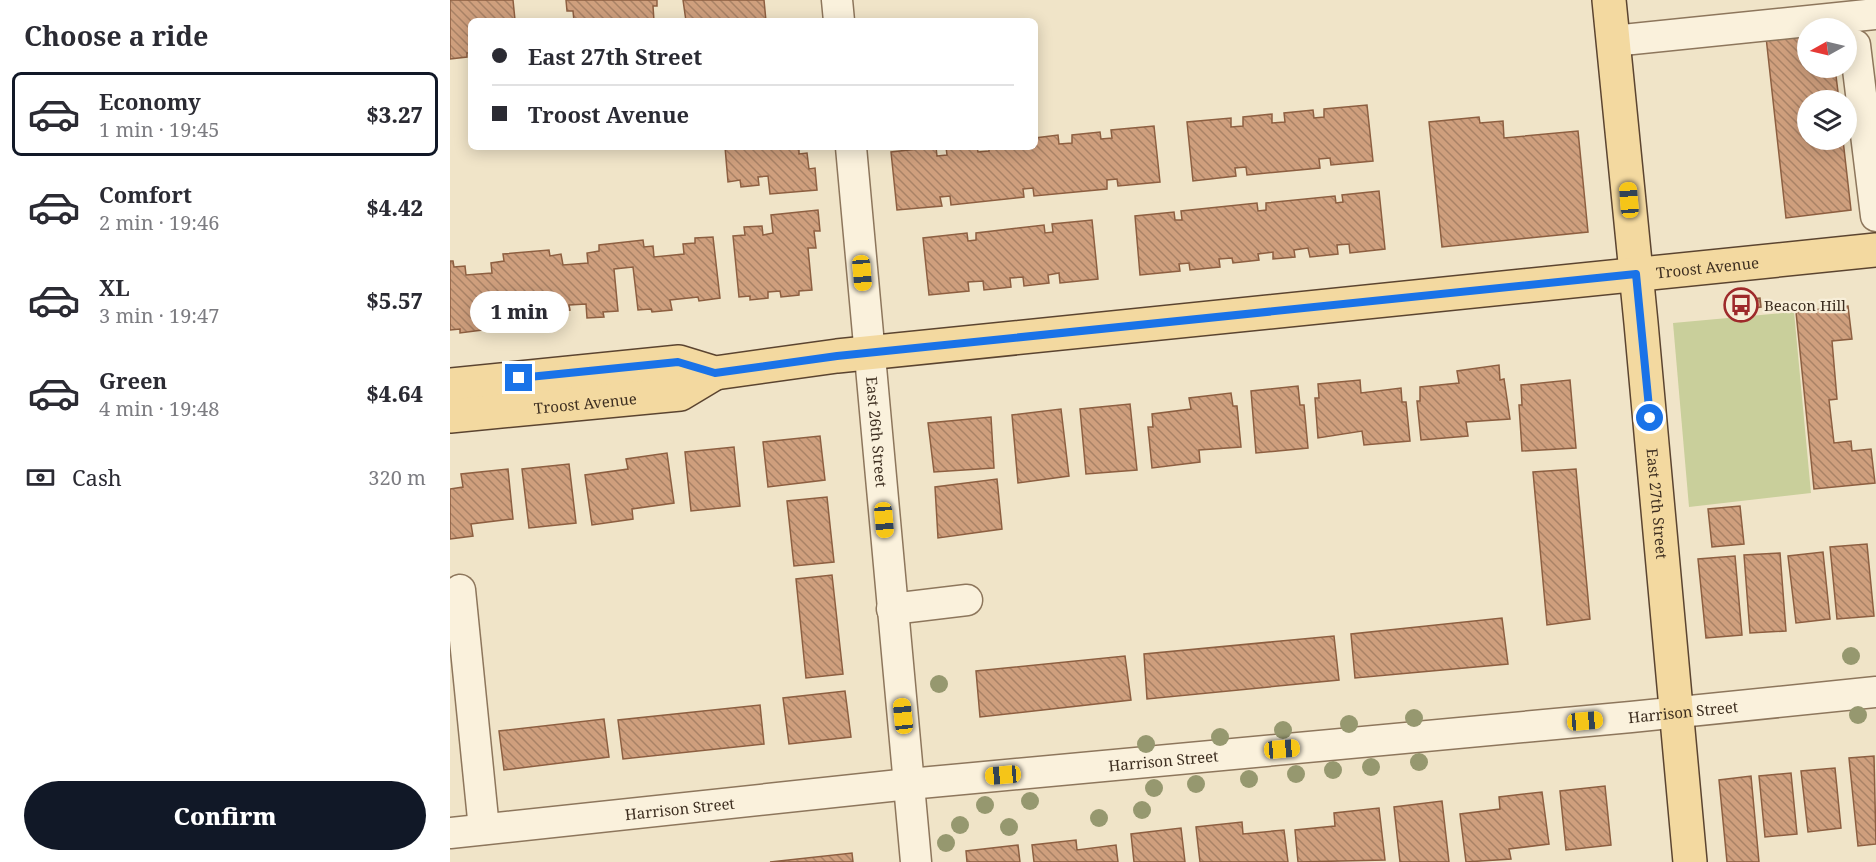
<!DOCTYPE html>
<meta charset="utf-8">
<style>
:root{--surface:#fff;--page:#f7f7f7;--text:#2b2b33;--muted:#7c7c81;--line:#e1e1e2;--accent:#111827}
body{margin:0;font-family:"Noto Serif",serif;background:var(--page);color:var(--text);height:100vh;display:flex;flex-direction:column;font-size:22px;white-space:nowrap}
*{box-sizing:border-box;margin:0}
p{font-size:20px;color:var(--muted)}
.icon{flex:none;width:33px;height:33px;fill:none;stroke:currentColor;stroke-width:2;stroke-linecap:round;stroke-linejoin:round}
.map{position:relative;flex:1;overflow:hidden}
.side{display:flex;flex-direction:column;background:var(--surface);width:450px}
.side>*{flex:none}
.top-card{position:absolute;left:18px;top:18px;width:570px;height:132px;border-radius:9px;box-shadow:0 3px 15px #0003;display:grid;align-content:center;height:132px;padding:0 24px;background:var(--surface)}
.needle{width:39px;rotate:262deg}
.controls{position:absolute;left:1347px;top:18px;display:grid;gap:12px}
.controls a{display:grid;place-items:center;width:60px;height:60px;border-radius:50%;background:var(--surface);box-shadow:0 3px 15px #0003;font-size:30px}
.end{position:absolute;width:27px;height:27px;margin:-14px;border:8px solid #1a73e8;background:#fff;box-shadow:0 0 0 3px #fff}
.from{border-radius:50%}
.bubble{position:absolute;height:42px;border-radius:21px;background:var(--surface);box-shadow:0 3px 15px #0003;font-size:20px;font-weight:800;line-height:42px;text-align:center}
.car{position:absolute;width:18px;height:36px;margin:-18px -9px;border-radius:8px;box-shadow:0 0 4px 2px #0007;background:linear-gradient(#f5c518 24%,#345 0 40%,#f5c518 0 76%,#345 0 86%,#f5c518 0)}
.top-card b{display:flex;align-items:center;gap:21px;height:57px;font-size:22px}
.top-card b+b{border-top:2px solid var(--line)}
.top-card i{width:15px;height:15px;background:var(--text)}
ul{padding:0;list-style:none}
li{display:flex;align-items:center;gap:18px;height:84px;margin:0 12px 9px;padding:0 12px;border:3px solid transparent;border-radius:9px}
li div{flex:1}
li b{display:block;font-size:22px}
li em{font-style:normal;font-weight:800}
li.selected{border-color:var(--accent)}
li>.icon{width:54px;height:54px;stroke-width:1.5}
h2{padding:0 24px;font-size:27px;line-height:72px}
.pay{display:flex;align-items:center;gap:15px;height:66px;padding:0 24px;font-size:22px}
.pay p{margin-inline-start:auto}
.action{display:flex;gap:12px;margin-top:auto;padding:12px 24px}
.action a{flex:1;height:69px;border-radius:36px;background:var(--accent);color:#fff;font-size:24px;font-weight:800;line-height:69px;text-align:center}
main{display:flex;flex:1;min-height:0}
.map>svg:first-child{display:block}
.green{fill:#c9cf9b}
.building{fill:url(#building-back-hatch);stroke:#8d5f41;stroke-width:1.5}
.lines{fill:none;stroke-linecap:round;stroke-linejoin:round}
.minor-casing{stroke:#8d765c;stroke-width:33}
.major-casing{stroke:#5b4430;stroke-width:36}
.minor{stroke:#faf1dc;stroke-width:30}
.major{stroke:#f3d9a0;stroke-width:33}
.tree{fill:#96986f}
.route{stroke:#1a73e8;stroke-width:8}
.labels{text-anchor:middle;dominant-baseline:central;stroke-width:4.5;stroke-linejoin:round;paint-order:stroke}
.street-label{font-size:15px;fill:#3d2e20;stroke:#f7eed8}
.poi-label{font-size:15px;fill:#3d2e20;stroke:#f7eed8;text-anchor:start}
</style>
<main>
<section class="side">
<h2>Choose a ride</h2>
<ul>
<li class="selected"><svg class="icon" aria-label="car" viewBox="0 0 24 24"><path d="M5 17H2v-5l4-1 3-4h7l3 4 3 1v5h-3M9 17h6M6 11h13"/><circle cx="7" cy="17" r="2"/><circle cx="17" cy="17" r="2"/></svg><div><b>Economy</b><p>1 min · 19:45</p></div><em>$3.27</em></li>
<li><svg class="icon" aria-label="car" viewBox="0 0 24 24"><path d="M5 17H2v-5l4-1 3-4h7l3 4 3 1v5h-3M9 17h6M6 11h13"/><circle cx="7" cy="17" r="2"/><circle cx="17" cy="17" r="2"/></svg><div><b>Comfort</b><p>2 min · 19:46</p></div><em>$4.42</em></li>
<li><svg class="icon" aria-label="car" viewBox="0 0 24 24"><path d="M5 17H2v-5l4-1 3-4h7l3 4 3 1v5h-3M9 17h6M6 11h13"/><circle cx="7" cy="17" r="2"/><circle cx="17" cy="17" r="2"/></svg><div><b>XL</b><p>3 min · 19:47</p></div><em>$5.57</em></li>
<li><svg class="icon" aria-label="car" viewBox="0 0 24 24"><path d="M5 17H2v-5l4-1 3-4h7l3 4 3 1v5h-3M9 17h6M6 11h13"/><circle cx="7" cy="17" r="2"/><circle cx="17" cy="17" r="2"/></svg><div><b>Green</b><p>4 min · 19:48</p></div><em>$4.64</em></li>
</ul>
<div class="pay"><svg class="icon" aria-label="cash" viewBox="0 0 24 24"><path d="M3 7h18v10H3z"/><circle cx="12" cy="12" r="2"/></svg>Cash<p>320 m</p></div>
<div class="action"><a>Confirm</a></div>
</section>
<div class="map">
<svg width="1426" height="862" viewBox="0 0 1426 862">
<defs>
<pattern id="building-back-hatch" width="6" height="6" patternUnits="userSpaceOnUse" patternTransform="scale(1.5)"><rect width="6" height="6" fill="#cf9f7d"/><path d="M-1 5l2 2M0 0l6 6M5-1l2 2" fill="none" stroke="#a98266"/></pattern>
</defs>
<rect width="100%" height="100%" fill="#f0e4c8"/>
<path class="green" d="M1344,312L1361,493L1239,507L1223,323Z"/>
<path class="building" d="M0,0H63L65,20L21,21V53H17V57L0,59Z
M116,0H207V6H203L204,21H124L123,11H117Z
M233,0H314L316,21H236Z
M1358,33V68H1385L1389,100H1358V140H1393L1401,210L1336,218L1316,37Z
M917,105L923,161L881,165L880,158L869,159L870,168L797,175L796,167L785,168L786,176L743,181L737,122L781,118V127L793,126V117L822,114V123L835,122L834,113L863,110L864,118L874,117V109Z
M1029,117L1030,123L1053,121L1054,138L1128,131L1138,232L992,247L979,122Z
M704,126L710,182L668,186L667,179L657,180V189L584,196L583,188L573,189L574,197L501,205L500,196L490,197L492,206L447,210L441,152L486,147L487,156L497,155L496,147H527L528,152L539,151V147L581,148L585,147V138L608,135L609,144L622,143V135L650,132L651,139L662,138L661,130Z
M275,147H349V154L357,153L359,169L365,168L367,190L320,194L318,176L308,177L309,185L291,187L290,180L278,182Z
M929,191L935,249L900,253L899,244L887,245L888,254L860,257L858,248L844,250L845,257L823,259V252L808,254L809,260L783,263L782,258L769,259L770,267L740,270L739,263L729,264L730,271L690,275L685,216L724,212L725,220H732L731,211L807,203L808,211L816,210V203L885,196L886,203L893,202L892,195Z
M368,210L370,231H364L366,248H358L362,290L349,291V295L331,297L330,291L318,292V298L300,300V296L289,297L283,236L295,235L294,227L312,226L313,235L323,233L321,215Z
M642,220L648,279L610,283L609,273L598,275L599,283L574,286L573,277L560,278L561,287L534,290L533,281L518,282L519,291L479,295L473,238L517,233L518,241L526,240V233L594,225L595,233L603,232L602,224Z
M263,237L270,298L249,301L248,297L220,300L222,310L202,312L201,309L188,310L183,267L164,269L168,311L153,312L154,317L137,318L136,304L119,305L120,310L105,312L106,317L56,322V318L38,320V317L31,318L32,330L10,333V329L0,330V261H3L4,267L15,266L16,275L42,273L41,263L54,261L53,254L99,250L100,256L111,254L113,265L138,263L137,253L149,251V245L193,240L194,247L203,246L204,257L234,254L233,244L245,243V238Z
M1310,298L1311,307L1281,311L1279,301Z
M1398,306L1402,339L1382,341L1387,399L1379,400L1384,443L1401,441L1402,451L1421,449L1425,483L1364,489L1346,312Z
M1049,365L1050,380L1054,379L1060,419L1016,422L1018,436L971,440L967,401H970V387L1009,383L1007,371Z
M910,380L911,393L951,388L952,402H956L960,441L914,445L912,431L868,438L865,398H869L868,384Z
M1120,380L1126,448L1072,451L1069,405H1072L1071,385Z
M848,386L850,405H854L858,448L806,453L801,391Z
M781,393L783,406H787L791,447L749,450L750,462L702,468L698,427H703L702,414L741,409L739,398Z
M680,404L687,470L636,474L630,409Z
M611,409L619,476L568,483L562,415Z
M541,417L544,468L484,472L478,423Z
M370,436L375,480L318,487L313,442Z
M284,447L290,506L241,511L235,452Z
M217,453L224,503L182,509L183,519L142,525L135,475L178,469L176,459Z
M119,464L126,523L79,528L72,469Z
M58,469L63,519L21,524L23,536L0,539V489L13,487L11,474Z
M1126,469L1140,619L1097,625L1083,472Z
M547,479L552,529L488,538L485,487Z
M377,497L384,562L344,566L337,501Z
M1290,506L1294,544L1262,547L1258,509Z
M1417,544L1424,616L1387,619L1380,547Z
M1373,552L1380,619L1346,623L1338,556Z
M1330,553L1336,631L1300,633L1294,555Z
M1285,556L1292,635L1256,638L1248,559Z
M382,575L393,674L356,678L346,579Z
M1052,618L1058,664L905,678L901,634Z
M884,636L889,680L697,699L694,654Z
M675,656L681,700L530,717L526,671Z
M395,691L401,737L339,744L333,698Z
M310,705L314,744L173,759L168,720Z
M154,719L159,757L54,770L49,731Z
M1424,756L1426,844L1408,846L1399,758Z
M1385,768L1391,828L1358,832L1351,771Z
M1341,773L1347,834L1315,837L1309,776Z
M1301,776L1309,862H1277L1269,780Z
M1155,786L1161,845L1116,850L1110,791Z
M1092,792L1099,844L1059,849L1061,859L1016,862L1010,814L1050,809L1049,797Z
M992,801L999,862H950L944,807Z
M929,808L935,860L848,862L845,830L885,826L884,813Z
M792,822L793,834L834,830L838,862H750L746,827Z
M731,828L735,862H684L681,834Z
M626,840L627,850L666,845L668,862H584L582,845Z
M568,845L570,862H517L516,851Z
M402,853L403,862H320Z"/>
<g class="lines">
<defs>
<g id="minor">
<path d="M387,0L389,21"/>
<path d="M1163,41L1426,14"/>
<path d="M1405,45L1426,216"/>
<path id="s1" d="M401,147L466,862"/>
<path d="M10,590L34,829"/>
<path d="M442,609L517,600"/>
<path id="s2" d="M0,833L459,784L1181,717L1426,692"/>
</g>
<g id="major">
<path id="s3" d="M1159,0L1191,323L1240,862"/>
<path id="s4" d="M0,385L229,362L265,373L387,356L1426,250"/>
<path id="s5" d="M0,416L230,394L265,373"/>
</g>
</defs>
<use href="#minor" class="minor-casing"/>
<use href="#major" class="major-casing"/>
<use href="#minor" class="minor"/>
<use href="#major" class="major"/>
</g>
<g class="tree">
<circle cx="1401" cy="656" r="9"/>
<circle cx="489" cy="684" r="9"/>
<circle cx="1408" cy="715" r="9"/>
<circle cx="964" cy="718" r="9"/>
<circle cx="899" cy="724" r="9"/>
<circle cx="833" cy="730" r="9"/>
<circle cx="770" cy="737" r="9"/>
<circle cx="696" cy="744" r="9"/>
<circle cx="969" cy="762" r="9"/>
<circle cx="921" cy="767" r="9"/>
<circle cx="883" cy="770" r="9"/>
<circle cx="846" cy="774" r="9"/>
<circle cx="799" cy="779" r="9"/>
<circle cx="746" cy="784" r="9"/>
<circle cx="704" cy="788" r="9"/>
<circle cx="580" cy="801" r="9"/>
<circle cx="535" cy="805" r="9"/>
<circle cx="692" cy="810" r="9"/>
<circle cx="649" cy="818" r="9"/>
<circle cx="510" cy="825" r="9"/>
<circle cx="559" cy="827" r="9"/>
<circle cx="496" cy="843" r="9"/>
</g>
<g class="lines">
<path class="route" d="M69,378L228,362L265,373L387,356L1186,274L1200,418"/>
</g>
<defs>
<symbol id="bus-ring" viewBox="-11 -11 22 22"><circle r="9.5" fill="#f7eed8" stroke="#9e2a2b" stroke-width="1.5"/><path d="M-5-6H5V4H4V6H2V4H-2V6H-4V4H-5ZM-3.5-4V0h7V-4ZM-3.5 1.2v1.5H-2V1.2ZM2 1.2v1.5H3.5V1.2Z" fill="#9e2a2b"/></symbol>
</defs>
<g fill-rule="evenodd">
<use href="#bus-ring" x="1272" y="286" width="38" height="38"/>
</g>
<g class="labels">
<g class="street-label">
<text stroke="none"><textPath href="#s4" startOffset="1266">Troost Avenue</textPath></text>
<text stroke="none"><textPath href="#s5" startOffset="136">Troost Avenue</textPath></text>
<text stroke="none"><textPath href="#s1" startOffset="286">East 26th Street</textPath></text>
<text stroke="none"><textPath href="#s3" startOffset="506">East 27th Street</textPath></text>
<text stroke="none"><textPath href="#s2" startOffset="1239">Harrison Street</textPath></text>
<text stroke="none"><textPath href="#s2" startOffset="717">Harrison Street</textPath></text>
<text stroke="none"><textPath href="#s2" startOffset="231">Harrison Street</textPath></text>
</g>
<g class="poi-label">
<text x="1314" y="305">Beacon Hill</text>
</g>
</g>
</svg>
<div class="controls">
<a><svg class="needle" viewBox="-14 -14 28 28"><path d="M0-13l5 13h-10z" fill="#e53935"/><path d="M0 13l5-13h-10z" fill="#7c7c81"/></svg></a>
<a><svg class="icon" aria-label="layers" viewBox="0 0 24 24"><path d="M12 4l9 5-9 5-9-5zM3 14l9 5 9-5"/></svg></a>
</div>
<i class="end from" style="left:1200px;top:418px"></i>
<i class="end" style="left:69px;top:378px"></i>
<div class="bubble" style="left:20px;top:291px;width:99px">1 min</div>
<i class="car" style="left:1179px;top:200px;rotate:355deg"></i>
<i class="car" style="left:412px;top:273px;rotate:175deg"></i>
<i class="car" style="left:434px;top:520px;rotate:175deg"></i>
<i class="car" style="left:453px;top:716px;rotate:354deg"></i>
<i class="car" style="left:1135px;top:721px;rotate:85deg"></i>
<i class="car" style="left:832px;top:749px;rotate:85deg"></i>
<i class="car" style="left:553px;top:775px;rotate:265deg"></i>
<div class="top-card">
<b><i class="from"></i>East 27th Street</b>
<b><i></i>Troost Avenue</b>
</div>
</div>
</main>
